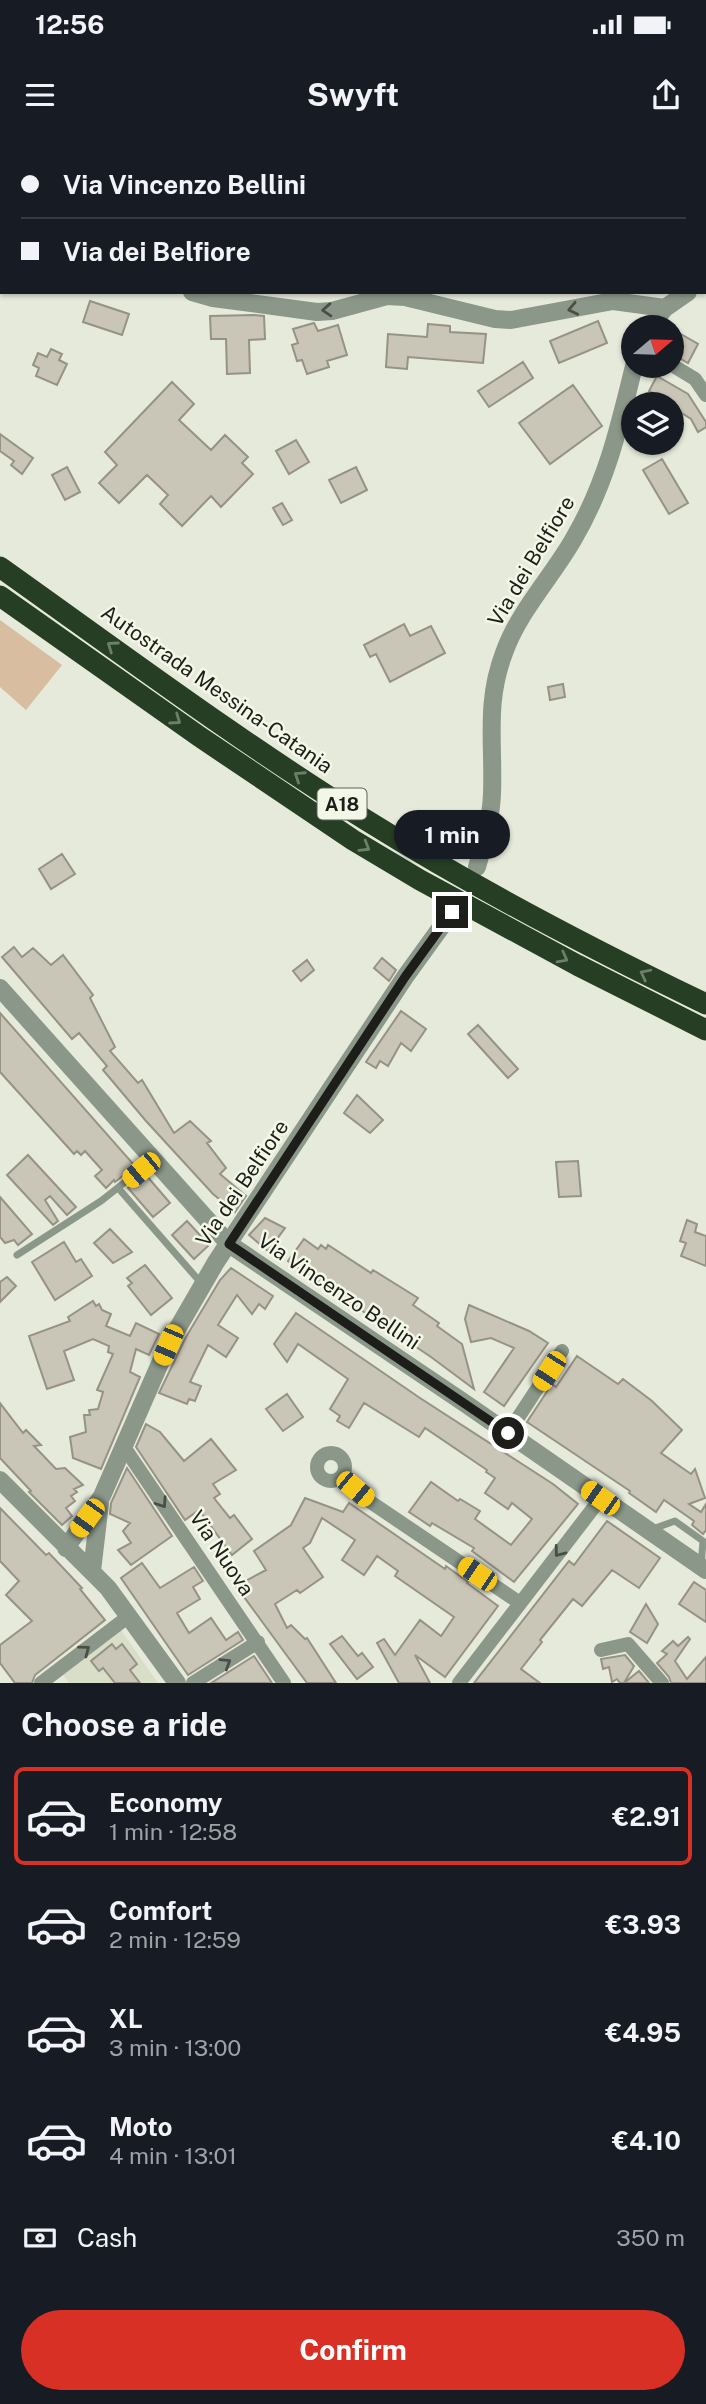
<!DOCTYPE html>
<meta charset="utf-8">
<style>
:root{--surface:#171b24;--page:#242831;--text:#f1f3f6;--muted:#9ea1a6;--line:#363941;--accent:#d93025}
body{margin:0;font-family:"Public Sans",sans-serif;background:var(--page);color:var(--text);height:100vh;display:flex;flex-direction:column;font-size:26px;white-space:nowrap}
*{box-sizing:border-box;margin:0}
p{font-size:23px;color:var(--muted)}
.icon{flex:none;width:38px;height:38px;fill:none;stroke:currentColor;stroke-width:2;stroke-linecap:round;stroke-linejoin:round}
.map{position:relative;height:1543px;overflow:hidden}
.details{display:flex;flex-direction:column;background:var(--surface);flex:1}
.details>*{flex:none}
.banner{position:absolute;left:0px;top:0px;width:707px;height:154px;box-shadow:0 2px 5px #0004;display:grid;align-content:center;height:154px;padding:0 21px;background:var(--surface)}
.needle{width:46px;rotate:71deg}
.buttons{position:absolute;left:621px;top:175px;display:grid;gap:14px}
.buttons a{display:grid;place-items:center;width:63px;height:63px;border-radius:50%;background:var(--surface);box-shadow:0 2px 5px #0004;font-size:35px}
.end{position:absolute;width:32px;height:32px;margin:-16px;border:9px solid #1d1e19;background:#fff;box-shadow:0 0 0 4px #fff}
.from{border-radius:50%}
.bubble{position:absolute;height:49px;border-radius:24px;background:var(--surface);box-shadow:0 2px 5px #0004;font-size:23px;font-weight:700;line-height:49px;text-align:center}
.car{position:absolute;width:21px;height:42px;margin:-21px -10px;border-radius:9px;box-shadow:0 0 5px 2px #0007;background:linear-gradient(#f5c518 24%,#345 0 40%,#f5c518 0 76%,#345 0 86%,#f5c518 0)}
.banner b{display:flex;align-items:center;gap:24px;height:66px;font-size:26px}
.banner b+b{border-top:2px solid var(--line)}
.banner i{width:18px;height:18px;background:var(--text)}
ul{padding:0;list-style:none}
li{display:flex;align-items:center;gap:21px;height:98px;margin:0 14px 10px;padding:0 7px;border:4px solid transparent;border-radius:10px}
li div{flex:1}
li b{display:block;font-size:26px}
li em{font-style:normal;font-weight:700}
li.active{border-color:var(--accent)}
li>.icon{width:63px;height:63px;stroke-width:1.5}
h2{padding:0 21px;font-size:32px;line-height:84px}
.pay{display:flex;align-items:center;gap:18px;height:77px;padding:0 21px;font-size:26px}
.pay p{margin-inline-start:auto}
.cta{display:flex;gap:14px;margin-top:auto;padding:14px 21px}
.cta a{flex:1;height:80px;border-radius:42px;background:var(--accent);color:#fff;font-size:28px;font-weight:700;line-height:80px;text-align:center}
.status{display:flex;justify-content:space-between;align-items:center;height:49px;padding:0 35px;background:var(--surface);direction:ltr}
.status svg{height:19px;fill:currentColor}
header{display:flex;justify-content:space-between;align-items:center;height:91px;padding:0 21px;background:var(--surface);font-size:32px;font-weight:700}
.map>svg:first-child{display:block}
.built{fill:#d9dec8}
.green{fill:#d8bda0}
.building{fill:#c9c5b7;stroke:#969284;stroke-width:2}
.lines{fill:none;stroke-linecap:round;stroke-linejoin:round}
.service{stroke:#8a9789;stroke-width:7}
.minor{stroke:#8a9789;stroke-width:14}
.tertiary{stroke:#8a9789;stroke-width:18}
.motorway{stroke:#253e24;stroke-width:21}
.oneway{stroke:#494e46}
.oneway2{stroke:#6d7f69}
.route{stroke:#1d1e19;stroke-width:9}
.labels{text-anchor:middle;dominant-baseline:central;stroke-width:5;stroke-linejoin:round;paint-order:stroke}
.shield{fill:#f3f7e8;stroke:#5d5f57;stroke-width:2}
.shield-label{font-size:19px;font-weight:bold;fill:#1d1e19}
.street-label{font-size:21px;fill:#1d1e19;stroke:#f3f7e8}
</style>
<div class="status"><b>12:56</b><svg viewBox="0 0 49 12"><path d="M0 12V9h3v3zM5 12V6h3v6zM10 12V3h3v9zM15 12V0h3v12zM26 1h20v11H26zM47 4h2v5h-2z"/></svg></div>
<header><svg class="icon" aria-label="menu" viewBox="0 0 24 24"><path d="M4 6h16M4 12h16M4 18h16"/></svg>Swyft<svg class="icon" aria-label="share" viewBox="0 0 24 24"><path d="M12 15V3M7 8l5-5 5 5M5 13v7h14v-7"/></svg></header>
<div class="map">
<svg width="706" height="1543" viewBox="0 0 706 1543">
<rect width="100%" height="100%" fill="#e6eadb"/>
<path class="built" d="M121,1490L158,1543H69L63,1535Z"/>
<path class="green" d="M0,480L62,525L26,570L0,547Z"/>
<path class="building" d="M90,161L129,174L122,195L83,182Z
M254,175L264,176L265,199L249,200L250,233L227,234L226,199H211L210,176Z
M598,181L607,203L559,223L550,201Z
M314,183L318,191L338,185L347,215L327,221L329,227L307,234L302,220L297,221L292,205L298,203L293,189Z
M428,184L450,186V192L486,194L483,223L408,217L407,229L386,227L388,194L427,197Z
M672,189L698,204L688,223L672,214Z
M51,209L62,214L59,220L67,224L57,245L36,236L39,228L33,225L38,213L47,217Z
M523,222L533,238L489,267L478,251Z
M657,236L688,254L706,282V287L698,292L691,279L672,267V264H653L658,256L649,251Z
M172,242L194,264L179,280L211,310L225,295L248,317L242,323L253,334L221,367L211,356L182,386L160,364L168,355L147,335L119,363L99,343L117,325L105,312Z
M573,245L602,286L550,324L519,283Z
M0,294L33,318L22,334L11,325L14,321L0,311Z
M296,300L309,322L289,334L276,311Z
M662,319L688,363L669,374L643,330Z
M67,327L80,352L65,360L52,335Z
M356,327L367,350L341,363L329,340Z
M282,363L292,380L283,385L273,368Z
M404,484L410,496L431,486L445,513L390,542L376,514L370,517L364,505Z
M563,544L565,557L550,560L548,547Z
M62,714L75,734L51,749L39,729Z
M14,807L22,817L33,808L51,825L63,815L93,855L90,858L115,907L110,911L138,943L142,940L174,993L190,981L211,1001L207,1003L226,1028L220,1034L246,1056L235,1072L213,1054L146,981L103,930L107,926L79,893L72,899L2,817Z
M382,818L396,830L389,841L374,828Z
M307,820L314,830L301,841L293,831Z
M401,871L426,889L411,911L401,903L388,926L380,921L376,928L366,922Z
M0,873L135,1026L115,1042L114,1040L106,1048L95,1036L102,1030L85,1011L81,1015L77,1011L74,1014L0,932Z
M478,885L518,929L508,938L468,894Z
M357,955L383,980L370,993L344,973Z
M28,1015L76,1067L67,1075L50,1056L45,1060L58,1081L53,1085L7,1035Z
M578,1021L581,1056L559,1057L556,1022Z
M146,1035L170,1063L153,1077L128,1048Z
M0,1057L32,1094L18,1105L14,1100L5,1103L0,1097Z
M265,1078L285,1088L268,1111L249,1095Z
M687,1080L697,1084L695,1092L706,1096V1126L681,1116L686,1103L680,1101Z
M187,1081L209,1105L194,1119L172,1095Z
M110,1089L132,1112L113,1123L94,1103Z
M304,1099L318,1109L321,1105L326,1109L328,1105L371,1133L373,1130L418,1158L413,1165L439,1183L437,1186L462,1204L474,1249L431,1217L288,1121Z
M64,1102L76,1122L81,1119L92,1136L55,1160L32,1122Z
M145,1125L172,1158L151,1175L128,1146L132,1143L127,1138Z
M231,1128L273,1156L265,1169L259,1164L252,1174L237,1155L218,1185L238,1198L226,1217L208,1205L190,1242L201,1246L195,1261L189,1259L187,1264L159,1253L186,1197L220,1140Z
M7,1137L16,1146L0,1162V1142Z
M93,1161L96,1166L99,1164L102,1170L111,1174L106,1186L130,1196L136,1183L159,1194L149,1215L136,1209L130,1232L140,1237L101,1329L73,1318L70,1297L86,1292L84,1275H90L89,1270L98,1269L103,1252L97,1250L113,1214L108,1212L109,1206L93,1199L64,1211L74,1240L47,1249L29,1196L70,1181L68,1177Z
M469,1165L529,1191L548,1203L504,1266L484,1252L514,1208L491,1198L471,1202L465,1179Z
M296,1173L420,1258L553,1344L578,1364L514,1442L472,1411L474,1408L432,1383L430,1386L409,1372L431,1342L458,1361L460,1359L480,1371L475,1379L511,1405L532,1379L512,1363L508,1369L485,1353L495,1338L486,1332L487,1330L425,1288L419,1297L364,1263L349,1288L337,1281L340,1276L330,1269L348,1239L298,1204L287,1222L274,1204Z
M577,1216L618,1244L623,1239L652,1261L682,1290L661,1313L691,1334L695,1329L705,1358L689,1364L701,1372L706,1364V1390L703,1394L692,1385L694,1381L664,1360L656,1372L629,1353L630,1351L527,1282L552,1244L556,1247Z
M287,1254L303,1277L283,1291L266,1269Z
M0,1263L23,1293L26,1290L41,1305L34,1306L56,1329L65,1328L83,1345L74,1349L77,1352L71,1356L75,1361L66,1368L72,1376L62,1385L29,1352L31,1351L0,1318Z
M146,1284L160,1292L184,1321L211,1299L236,1330L213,1344L220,1354L214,1358L230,1378L234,1375L252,1399L232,1415L199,1370L185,1380L136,1307Z
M127,1328L172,1396L131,1425L118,1410L131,1403L123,1391L130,1383L110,1374L111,1363Z
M305,1358L343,1372L349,1363L445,1429L446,1426L468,1442L467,1443L498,1466L445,1537L415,1515L430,1543H399L377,1503L384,1499L395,1515L420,1480L441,1496L454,1477L395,1436L398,1431L377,1416L364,1435L342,1420L355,1400L322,1378L310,1403L303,1408L323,1437L300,1453L297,1450L275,1464L287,1488L291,1485L305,1499L307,1498L336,1543H307L236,1446L266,1430L254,1411L291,1385Z
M0,1368L46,1415L49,1413L82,1448L80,1449L105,1480L35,1535L32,1543H15L0,1523V1505L32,1481L6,1455L19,1441L0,1421Z
M607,1381L660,1418L639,1448L612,1430L582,1466L573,1459L540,1500L542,1502L521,1529L540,1543H474L569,1421L574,1425Z
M142,1423L160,1448L194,1427L203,1441L193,1447L200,1459L177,1473L189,1493L211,1478L226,1500L238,1492L243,1500L188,1535L121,1438Z
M694,1442L706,1450V1482L679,1464Z
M646,1464L658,1484L647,1503L630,1492Z
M342,1496L358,1516L362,1513L373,1527L357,1539L330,1504Z
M688,1497L690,1499L675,1521L687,1539L706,1517V1543H671L669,1537L657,1523L667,1514L662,1511L673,1501L678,1506Z
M112,1504L116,1509L122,1504L137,1524L130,1530L140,1543H115L103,1528L99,1531L91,1521Z
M625,1515L634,1526L624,1543L639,1531L649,1543H620L617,1539L612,1542L609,1527L603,1529L601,1519Z
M254,1516L272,1543H211Z"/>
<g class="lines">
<path class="service" d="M119,1049L202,1144
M17,1115L101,1061L153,1020
M650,1390L675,1381L703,1401L701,1426"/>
<path class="minor" d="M672,225L695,239L706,255
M508,1293L562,1211
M124,1307L284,1543
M317 1327a14 14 0 1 1 28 0a14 14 0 1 1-28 0Z
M341,1337L369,1361L520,1463
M601,1510L628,1504L662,1543
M41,1543L129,1476
M193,1543L258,1502
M459,1543L601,1358"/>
<path class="tertiary" d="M0,38H2
M705,144H706
M192,152L213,158L317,172L332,171L387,156L405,157L495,179L511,180L613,161L665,168
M650,187L665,168L688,152
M477,727C484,703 491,679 492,654C494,603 485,563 504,513C519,471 551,438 573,400C606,344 619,288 634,226
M0,848L229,1104L466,1264L706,1430
M0,1340L108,1448L177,1543
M66,1408L102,1356L168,1205L216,1122L405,837L452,772
M92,1431L100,1363"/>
<path class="motorway" d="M0,427C121,513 240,602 366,680C475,748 590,808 706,864
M0,456L200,597L353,700L420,740L577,825L706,890"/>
</g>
<defs><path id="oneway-chevron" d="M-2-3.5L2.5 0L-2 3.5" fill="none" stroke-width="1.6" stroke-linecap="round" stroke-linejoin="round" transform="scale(1.75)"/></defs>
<g class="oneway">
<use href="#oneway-chevron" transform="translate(573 169) rotate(168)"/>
<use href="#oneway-chevron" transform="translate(327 170) rotate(176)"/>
<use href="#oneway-chevron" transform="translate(162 1363) rotate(56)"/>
<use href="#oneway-chevron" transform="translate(559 1412) rotate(127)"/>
<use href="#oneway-chevron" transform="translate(85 1510) rotate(-37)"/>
<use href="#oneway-chevron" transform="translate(226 1523) rotate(-32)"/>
</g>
<g class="oneway2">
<use href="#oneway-chevron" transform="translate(112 506) rotate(-145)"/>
<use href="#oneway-chevron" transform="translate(176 580) rotate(35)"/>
<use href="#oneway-chevron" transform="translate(299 636) rotate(-147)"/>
<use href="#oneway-chevron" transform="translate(365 707) rotate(31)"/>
<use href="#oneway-chevron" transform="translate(563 818) rotate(28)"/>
<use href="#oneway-chevron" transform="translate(645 834) rotate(-153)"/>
</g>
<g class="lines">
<path class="route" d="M452,772L405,837L229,1104L508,1293"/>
</g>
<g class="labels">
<rect class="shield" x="317.5" y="648.5" width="49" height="31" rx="5"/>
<g class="shield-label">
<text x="342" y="664">A18</text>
</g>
<g class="street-label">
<text transform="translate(531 421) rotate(-59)">Via dei Belfiore</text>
<text transform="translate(217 549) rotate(35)">Autostrada Messina-Catania</text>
<text transform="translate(242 1043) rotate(-56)">Via dei Belfiore</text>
<text transform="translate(339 1151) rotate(34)">Via Vincenzo Bellini</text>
<text transform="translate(222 1413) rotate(56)">Via Nuova</text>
</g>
</g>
</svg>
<div class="buttons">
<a><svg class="needle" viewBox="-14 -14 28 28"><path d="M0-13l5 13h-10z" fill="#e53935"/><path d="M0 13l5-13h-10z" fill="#9ea1a6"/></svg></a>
<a><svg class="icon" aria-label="layers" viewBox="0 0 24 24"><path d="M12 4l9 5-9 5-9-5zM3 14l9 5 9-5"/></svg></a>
</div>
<i class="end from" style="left:508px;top:1293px"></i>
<i class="end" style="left:452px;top:772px"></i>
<div class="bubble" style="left:394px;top:670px;width:116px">1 min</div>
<i class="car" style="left:141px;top:1030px;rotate:230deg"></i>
<i class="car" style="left:168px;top:1205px;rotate:203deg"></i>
<i class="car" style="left:549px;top:1231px;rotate:213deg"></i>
<i class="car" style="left:355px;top:1349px;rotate:130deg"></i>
<i class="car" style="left:600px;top:1358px;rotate:305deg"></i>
<i class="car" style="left:87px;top:1378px;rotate:216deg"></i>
<i class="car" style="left:477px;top:1434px;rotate:304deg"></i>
<div class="banner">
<b><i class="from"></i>Via Vincenzo Bellini</b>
<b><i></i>Via dei Belfiore</b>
</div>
</div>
<section class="details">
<h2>Choose a ride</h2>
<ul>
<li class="active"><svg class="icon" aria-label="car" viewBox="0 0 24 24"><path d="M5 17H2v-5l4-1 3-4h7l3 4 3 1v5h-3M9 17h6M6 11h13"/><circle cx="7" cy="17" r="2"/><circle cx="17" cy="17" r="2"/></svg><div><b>Economy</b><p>1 min · 12:58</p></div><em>€2.91</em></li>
<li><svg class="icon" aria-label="car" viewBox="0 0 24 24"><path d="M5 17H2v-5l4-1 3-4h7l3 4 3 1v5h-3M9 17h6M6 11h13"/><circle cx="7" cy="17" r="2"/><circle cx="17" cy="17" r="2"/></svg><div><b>Comfort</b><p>2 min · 12:59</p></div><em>€3.93</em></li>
<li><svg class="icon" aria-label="car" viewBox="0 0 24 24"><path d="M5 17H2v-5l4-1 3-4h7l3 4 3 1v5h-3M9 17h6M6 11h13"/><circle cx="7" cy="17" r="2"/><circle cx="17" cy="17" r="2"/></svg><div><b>XL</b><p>3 min · 13:00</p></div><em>€4.95</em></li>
<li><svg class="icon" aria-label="car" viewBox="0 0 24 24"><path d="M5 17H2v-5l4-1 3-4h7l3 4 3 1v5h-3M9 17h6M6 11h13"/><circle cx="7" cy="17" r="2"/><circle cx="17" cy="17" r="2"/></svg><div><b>Moto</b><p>4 min · 13:01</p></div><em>€4.10</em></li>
</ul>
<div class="pay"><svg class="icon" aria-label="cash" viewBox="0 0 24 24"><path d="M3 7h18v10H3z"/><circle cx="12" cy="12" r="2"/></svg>Cash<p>350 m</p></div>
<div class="cta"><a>Confirm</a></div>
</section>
